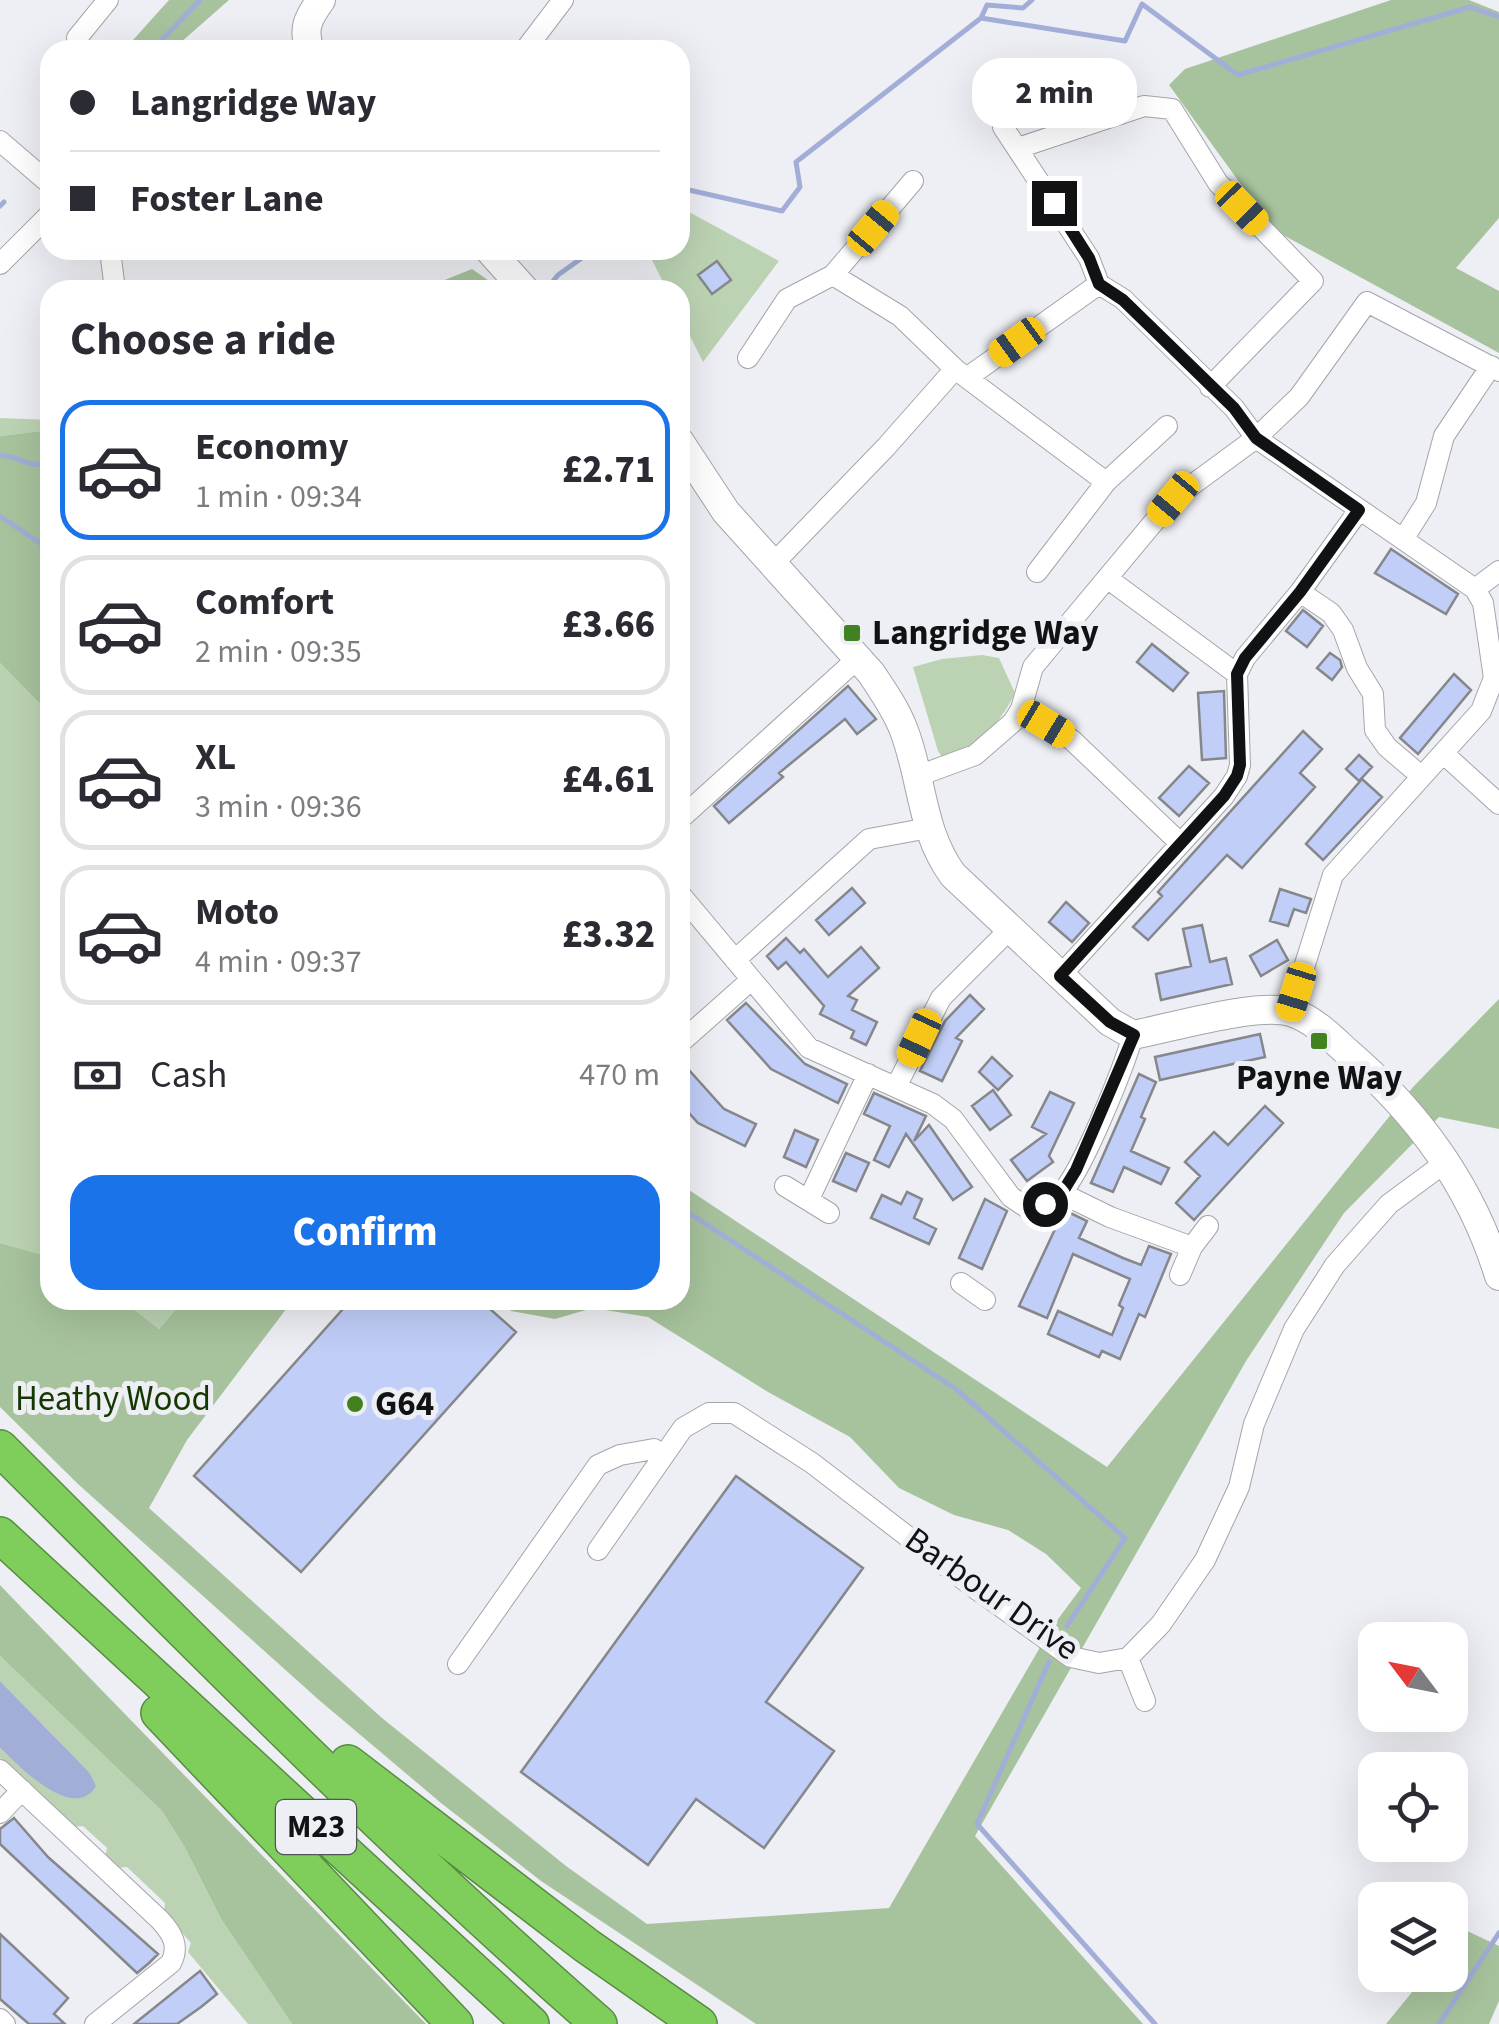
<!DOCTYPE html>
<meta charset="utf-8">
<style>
:root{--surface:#fff;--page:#f7f7f7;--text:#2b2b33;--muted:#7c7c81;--line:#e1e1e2;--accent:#1a73e8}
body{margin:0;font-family:"Source Sans 3",sans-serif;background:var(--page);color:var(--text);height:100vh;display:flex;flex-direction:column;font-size:38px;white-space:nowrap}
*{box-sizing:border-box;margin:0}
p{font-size:32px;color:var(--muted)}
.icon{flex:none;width:55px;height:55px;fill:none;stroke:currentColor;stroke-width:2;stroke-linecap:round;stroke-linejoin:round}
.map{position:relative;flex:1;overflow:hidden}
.details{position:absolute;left:40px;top:280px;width:650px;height:1030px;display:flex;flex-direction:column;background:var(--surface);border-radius:30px;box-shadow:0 10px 40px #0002}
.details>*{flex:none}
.banner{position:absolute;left:40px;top:40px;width:650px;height:220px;border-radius:30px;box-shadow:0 10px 40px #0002;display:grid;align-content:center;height:220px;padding:0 30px;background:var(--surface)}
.needle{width:65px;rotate:302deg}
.controls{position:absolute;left:1358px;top:1622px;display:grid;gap:20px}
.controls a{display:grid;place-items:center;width:110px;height:110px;border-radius:20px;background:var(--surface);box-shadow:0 10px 40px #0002;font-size:50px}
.end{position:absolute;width:45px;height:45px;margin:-22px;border:12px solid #111213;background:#fff;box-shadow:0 0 0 5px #fff}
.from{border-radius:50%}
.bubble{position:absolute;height:70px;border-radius:30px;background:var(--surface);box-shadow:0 10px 40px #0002;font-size:32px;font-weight:800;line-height:70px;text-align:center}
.car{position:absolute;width:30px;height:60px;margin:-30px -15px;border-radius:12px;box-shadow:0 0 8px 2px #0007;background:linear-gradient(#f5c518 24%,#345 0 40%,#f5c518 0 76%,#345 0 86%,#f5c518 0)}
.banner b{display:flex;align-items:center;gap:35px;height:95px;font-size:38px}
.banner b+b{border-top:2px solid var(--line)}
.banner i{width:25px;height:25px;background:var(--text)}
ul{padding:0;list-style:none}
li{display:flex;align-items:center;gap:30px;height:140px;margin:0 20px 15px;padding:0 10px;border:5px solid var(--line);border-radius:30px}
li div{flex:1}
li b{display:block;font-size:38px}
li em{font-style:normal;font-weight:800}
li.active{border-color:var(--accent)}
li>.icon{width:90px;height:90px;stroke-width:1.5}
h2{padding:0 30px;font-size:45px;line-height:120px}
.pay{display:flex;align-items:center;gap:25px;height:110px;padding:0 30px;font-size:38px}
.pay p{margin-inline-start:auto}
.primary-button{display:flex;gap:20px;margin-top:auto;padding:20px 30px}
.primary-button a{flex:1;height:115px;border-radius:30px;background:var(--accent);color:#fff;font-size:40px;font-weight:800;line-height:115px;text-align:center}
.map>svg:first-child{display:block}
.green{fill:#bcd3b3}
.forest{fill:#a7c39d}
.water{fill:#a2aed7}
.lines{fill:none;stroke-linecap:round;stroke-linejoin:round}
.stream{stroke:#a2aed7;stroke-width:5}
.building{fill:#c1cef8;stroke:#85878b;stroke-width:2.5}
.street-casing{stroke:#a3a5aa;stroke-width:22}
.secondary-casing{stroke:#a3a5aa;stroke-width:30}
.highway-casing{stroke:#588c42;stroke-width:38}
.street{stroke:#fff;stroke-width:20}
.secondary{stroke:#fff;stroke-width:28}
.highway{stroke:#7fce5c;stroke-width:35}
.route{stroke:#111213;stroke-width:12}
.poi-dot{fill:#418120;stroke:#eeeff4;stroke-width:4}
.labels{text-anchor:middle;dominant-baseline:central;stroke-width:10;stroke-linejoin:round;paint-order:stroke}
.shield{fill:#eeeff4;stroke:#535456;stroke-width:2.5}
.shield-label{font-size:32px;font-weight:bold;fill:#111213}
.poi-label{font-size:35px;font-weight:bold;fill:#111213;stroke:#eeeff4;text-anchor:start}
.park-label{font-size:35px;fill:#153801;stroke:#eeeff4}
.street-label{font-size:35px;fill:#111213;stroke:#eeeff4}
</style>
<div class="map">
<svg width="1499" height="2024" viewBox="0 0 1499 2024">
<rect width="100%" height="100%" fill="#eeeff4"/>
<path class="green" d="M689,212L779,261L703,362L680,316V290H667L647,250H680V217Z
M0,418L50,420V430L0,436Z
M982,655L999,658L1015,693C997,729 980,741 944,760L938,751L913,667L942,659Z
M0,663L50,714V1257L0,1243Z
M122,1300H184L159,1329Z
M0,1656L162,1811L184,1846L221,1919L292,2024H248L188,1952L191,1943L164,1912L165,1903L127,1867L117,1868L105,1857L107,1848L83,1826L73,1827L0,1758V1748L19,1766L89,1772L0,1681Z"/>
<path class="forest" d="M169,0H229L172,50H124Z
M1391,0H1469L1499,12V218L1456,268L1499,291V353L1274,230L1169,85L1185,69Z
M472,269L502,290H420Z
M50,430V714L0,663V436Z
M1499,999V1129L1439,1117L1344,1213L1246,1361L975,1836L1143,2024H756L541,1881L441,1803L319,1700L78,1484L0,1407V1243L50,1257V1300H122L159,1329L184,1300H293L187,1440L149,1508L382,1718L566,1866L647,1924L889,1908L1050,1630L1081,1588L1046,1554L1008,1530L954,1515L899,1488L850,1437L768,1392L648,1317L593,1308L555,1319L511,1311L502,1300H680V1184L1107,1467L1413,1087Z
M0,1585L22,1608L426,2024H292L221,1919L184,1846L162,1811L0,1656Z
M1463,1929L1499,1946V2001L1489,2024H1386L1426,1975H1450V1946Z"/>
<path class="water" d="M0,1681L89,1772L96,1786C74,1823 20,1767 0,1748Z"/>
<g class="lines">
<path class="stream" d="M981,18L1125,41L1142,4L1238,75L1470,7L1499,17
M152,50L200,0
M680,188L782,211L800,187L796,162L981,18L987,5L1023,8L1032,0
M0,206L4,202
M546,290L558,275L593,250
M0,455C20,456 30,470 50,462
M0,516L50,550
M680,1207L956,1389L1125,1538L1067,1626
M1049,1662L977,1824L1155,2024
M1439,2024L1499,1933"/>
</g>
<path class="building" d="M717,261L731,280L712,294L698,275Z
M1391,549L1458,594L1446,614L1375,573Z
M1303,610L1323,626L1307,647L1286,631Z
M1152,644L1188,673L1173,691L1137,662Z
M1330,653L1340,660L1342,667L1332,680L1317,668Z
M1454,674L1471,690L1418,754L1400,738Z
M848,686L876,719L857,734L845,719L779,773L783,777L729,823L714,806Z
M1224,691L1226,758L1202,760L1198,693Z
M1303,731L1322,749L1300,773L1315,787L1242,868L1227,855L1148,940L1133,927L1162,896L1158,892Z
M1359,755L1372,767L1359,781L1346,769Z
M1189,766L1209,783L1179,816L1159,798Z
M1362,779L1382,797L1323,860L1306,844Z
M852,888L865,903L829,935L816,920Z
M1280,889L1311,899L1306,913L1294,909L1288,926L1270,921Z
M1066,902L1089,923L1072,942L1049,922Z
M1202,925L1210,962L1226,958L1232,984L1161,1000L1156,974L1191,966L1183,929Z
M786,938L800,953L804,949L828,977L861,947L879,968L848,996L857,1000L852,1010L877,1022L866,1045L851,1038L854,1031L820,1014L824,1006L786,962L778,969L767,956Z
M1277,940L1288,960L1261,976L1250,956Z
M970,995L984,1009L956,1038L962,1041L942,1081L920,1071L945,1021Z
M746,1003L805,1064L847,1084L838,1103L771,1069L727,1020Z
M1260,1034L1265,1057L1160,1080L1155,1057Z
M992,1057L1012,1076L998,1090L979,1072Z
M680,1060L724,1109L756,1124L745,1146L698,1123L680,1103Z
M1139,1074L1156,1082L1141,1117L1145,1119L1131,1151L1169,1168L1161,1184L1124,1167L1113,1192L1091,1183Z
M993,1090L1011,1115L990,1130L972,1106Z
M1050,1092L1074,1103L1049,1156L1053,1162L1027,1181L1011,1160L1046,1134L1032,1127Z
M874,1093L926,1116L914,1141L929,1125L972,1187L953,1200L906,1134L889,1167L874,1160L890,1126L864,1114Z
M1265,1106L1283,1123L1194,1220L1176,1203L1200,1176L1185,1162L1214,1132L1228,1145Z
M795,1130L818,1140L806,1167L784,1157Z
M846,1153L869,1163L856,1191L833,1181Z
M907,1192L922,1199L914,1218L936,1229L929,1244L871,1218L882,1195L901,1204Z
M985,1199L1007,1211L982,1269L959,1258Z
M1064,1210L1087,1221L1079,1238L1123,1258L1141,1265L1149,1246L1171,1254L1145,1317L1139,1314L1120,1359L1102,1351L1099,1357L1048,1334L1058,1311L1112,1335L1123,1308L1119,1305L1130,1279L1073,1254L1047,1318L1019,1306Z
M351,1300H480L516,1332L301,1572L194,1476Z
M736,1476L863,1568L766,1702L834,1751L764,1848L696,1799L648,1865L521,1772Z
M14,1818L48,1857L158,1954L149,1963L137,1973L0,1844V1829Z
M0,1934L68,1998L54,2014L65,2024H29L0,1999Z
M200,1971L217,1994L201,2007L177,2024H134Z"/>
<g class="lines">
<defs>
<path id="street" d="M77,38L108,0
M525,50L563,0
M1003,127L1089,258L1099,284
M0,141L50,184
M1018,148L1144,106L1172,109L1218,183L1313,281L1210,387
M110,250L115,290
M0,264L50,214
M833,275L913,181
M748,358L787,299L833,275L900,316L955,369L1106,482
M968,377L1099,284L1123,299L1234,408L1256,438L1475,589L1483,603L1494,678L1481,711L1333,875L1290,1012
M1404,538L1426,503L1444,436L1491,366
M773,564L886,447L955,369
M1037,572L1106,482L1167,426
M1107,578L1237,674
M1475,589L1499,571
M1300,592L1331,613L1343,630L1357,668L1373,694L1375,730L1387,747L1421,776
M1021,709L1072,740L1180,843
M1443,753L1499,804
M915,777L975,755L1013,722L1021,709L1033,667L1173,499L1256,438L1299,397L1367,302L1499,371
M680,819L856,660
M680,894L809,1048L933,1104L953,1119L1011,1197L1026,1207C1039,1205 1051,1204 1061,1193C1082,1172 1124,1067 1133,1035
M735,960L869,839L929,828
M1060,976L1224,796L1237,776L1240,765L1237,674L1245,658L1300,592L1359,510
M680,1043L751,980
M896,1087L941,998L1009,930
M785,1186L829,1213
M1061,1193L1110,1217L1192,1247
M809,1199L868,1074
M1180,1275L1192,1247L1208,1226
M961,1283L985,1300
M598,1550L683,1428L709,1413H734L812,1463L972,1586L1071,1657L1099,1663L1128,1658L1161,1624L1205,1560L1239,1487L1254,1424L1294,1329L1335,1265L1389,1204L1446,1162
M1128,1658L1145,1701
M458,1664L598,1465L620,1455L654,1449L664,1455
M0,1770L160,1920C172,1933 180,1946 171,1963L95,2024
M0,1813L22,1790
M0,2019L5,2024"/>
<path id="secondary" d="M310,50C302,29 308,18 321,0
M489,250L525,290
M680,442L726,512L871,673C883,691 895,708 903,728C923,778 920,830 953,875L1110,1022L1133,1035C1171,1028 1257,1002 1291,1012C1313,1019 1331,1037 1347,1052C1417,1112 1472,1187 1499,1276"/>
<path id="highway" d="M0,1448C196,1643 390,1842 599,2024
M0,1535L531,2024
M159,1713L455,2024
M348,1763L587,1946L699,2024"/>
</defs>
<use href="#street" class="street-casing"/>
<use href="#secondary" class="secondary-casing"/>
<use href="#highway" class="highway-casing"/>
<use href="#street" class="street"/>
<use href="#secondary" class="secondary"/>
<use href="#highway" class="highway"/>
</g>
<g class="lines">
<path class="route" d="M1045,1204L1062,1193L1076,1170L1134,1035L1110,1022L1060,976L1224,796L1237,776L1240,765L1237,674L1245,658L1300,592L1359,510L1256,438L1234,408L1123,300L1099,284L1089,258L1054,203"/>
</g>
<g class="poi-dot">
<rect x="842" y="623" width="20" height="20" rx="5"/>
<rect x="1309" y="1031" width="20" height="20" rx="5"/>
<circle cx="355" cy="1404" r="10"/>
</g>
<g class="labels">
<rect class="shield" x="276" y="1800" width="80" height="54" rx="8"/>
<g class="shield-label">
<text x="316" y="1827">M23</text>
</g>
<g class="poi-label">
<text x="872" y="633">Langridge Way</text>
<text x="1319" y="1078" text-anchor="middle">Payne Way</text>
<text x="375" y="1404">G64</text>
</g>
<g class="park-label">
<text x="113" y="1399">Heathy Wood</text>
</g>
<g class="street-label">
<text transform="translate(992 1594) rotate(35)">Barbour Drive</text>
</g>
</g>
</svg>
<div class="controls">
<a><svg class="needle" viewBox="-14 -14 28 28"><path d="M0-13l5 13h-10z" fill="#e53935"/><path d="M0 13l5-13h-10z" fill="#7c7c81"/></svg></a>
<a><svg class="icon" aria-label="locate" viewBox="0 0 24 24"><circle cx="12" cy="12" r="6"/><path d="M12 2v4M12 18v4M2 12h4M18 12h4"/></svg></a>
<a><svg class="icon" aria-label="layers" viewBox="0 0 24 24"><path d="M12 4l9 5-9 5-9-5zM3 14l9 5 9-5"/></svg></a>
</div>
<i class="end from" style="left:1045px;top:1204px"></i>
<i class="end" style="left:1054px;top:203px"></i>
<div class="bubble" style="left:972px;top:58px;width:165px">2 min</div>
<i class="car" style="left:1242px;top:208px;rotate:136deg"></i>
<i class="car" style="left:873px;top:228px;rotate:40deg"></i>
<i class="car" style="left:1017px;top:342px;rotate:234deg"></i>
<i class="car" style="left:1173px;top:499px;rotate:220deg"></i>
<i class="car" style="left:1046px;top:724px;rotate:121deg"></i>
<i class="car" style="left:1296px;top:992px;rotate:197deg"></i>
<i class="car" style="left:919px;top:1038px;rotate:205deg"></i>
<div class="banner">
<b><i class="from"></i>Langridge Way</b>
<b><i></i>Foster Lane</b>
</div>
<section class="details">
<h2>Choose a ride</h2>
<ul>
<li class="active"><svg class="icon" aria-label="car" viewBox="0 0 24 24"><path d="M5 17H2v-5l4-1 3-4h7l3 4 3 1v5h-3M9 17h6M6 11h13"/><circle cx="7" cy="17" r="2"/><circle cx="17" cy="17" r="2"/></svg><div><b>Economy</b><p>1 min · 09:34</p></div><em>£2.71</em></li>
<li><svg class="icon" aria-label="car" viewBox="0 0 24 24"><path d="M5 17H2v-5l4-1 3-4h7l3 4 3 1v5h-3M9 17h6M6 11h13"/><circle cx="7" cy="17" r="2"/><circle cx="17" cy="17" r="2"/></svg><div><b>Comfort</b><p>2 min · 09:35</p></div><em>£3.66</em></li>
<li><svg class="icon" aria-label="car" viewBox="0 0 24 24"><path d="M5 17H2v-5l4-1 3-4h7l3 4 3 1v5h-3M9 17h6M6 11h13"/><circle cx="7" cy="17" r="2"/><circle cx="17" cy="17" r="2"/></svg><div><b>XL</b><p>3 min · 09:36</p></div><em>£4.61</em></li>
<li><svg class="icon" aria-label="car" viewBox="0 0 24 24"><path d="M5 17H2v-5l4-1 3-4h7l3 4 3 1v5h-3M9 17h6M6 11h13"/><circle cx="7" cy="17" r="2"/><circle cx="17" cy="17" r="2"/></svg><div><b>Moto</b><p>4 min · 09:37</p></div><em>£3.32</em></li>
</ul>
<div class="pay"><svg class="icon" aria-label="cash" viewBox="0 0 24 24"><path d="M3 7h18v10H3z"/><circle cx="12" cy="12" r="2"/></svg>Cash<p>470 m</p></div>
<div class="primary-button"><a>Confirm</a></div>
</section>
</div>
